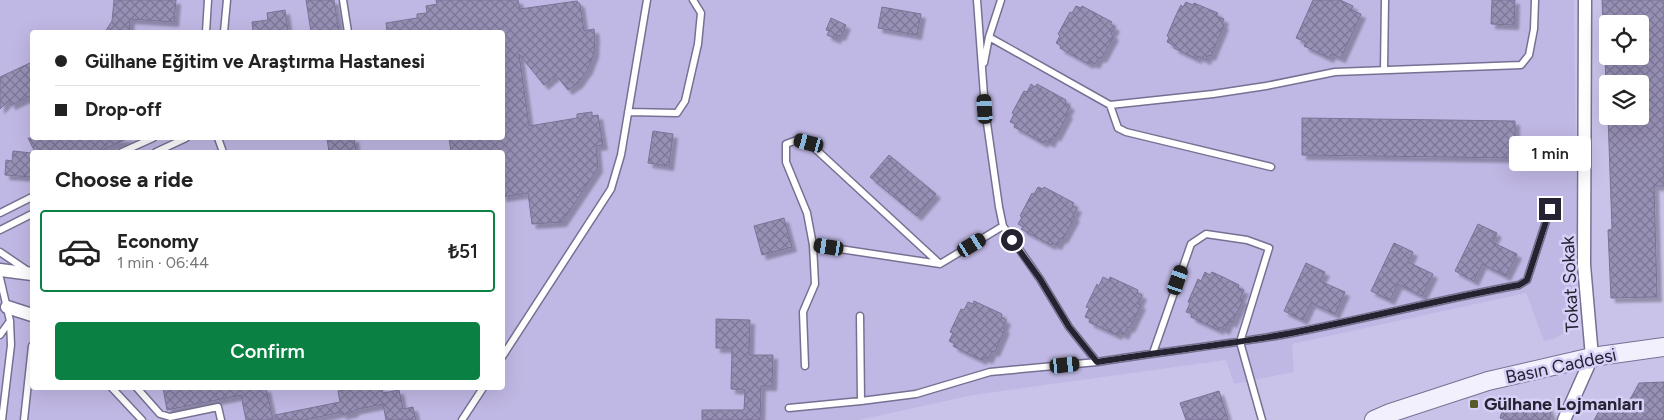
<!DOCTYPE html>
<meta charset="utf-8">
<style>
:root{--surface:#fff;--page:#f6f6f6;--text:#222;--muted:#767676;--line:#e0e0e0;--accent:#0b8043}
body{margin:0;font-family:Figtree,sans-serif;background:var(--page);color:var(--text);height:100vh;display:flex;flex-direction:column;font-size:19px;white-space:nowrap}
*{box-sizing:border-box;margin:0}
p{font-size:16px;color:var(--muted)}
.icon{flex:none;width:28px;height:28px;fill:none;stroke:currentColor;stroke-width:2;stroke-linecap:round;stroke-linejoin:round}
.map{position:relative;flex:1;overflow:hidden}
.sheet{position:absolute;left:30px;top:150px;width:475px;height:240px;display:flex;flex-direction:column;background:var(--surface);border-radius:5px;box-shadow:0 5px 20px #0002}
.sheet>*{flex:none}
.top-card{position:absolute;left:30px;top:30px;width:475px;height:110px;border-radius:5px;box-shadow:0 5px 20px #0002;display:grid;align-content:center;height:110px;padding:0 25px;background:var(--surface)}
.buttons{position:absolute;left:1599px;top:15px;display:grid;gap:10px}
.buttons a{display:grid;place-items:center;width:50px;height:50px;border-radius:5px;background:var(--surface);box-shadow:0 5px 20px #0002;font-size:25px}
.end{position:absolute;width:22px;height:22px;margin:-11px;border:6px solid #252231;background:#fff;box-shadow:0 0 0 2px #fff}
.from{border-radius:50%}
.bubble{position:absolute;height:35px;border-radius:5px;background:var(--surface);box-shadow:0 5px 20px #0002;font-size:16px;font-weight:600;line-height:35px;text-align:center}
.car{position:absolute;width:15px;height:30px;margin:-15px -8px;border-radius:6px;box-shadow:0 0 4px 1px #0007;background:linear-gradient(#222 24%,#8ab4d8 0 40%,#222 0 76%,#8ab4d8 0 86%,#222 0)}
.top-card b{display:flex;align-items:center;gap:18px;height:48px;font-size:19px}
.top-card b+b{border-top:1px solid var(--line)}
.top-card i{width:12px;height:12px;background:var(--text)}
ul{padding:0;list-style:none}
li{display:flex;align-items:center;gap:15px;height:82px;margin:0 10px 8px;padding:0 15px;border:2px solid transparent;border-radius:5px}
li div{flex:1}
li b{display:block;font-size:19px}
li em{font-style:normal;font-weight:600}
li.active{border-color:var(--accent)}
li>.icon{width:45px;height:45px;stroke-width:1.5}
h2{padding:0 25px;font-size:22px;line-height:60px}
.button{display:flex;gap:10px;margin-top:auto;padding:10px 25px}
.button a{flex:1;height:58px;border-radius:5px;background:var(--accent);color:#fff;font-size:20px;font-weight:600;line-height:58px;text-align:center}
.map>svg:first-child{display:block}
.built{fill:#c0b8e4;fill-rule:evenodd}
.building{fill:url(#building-cross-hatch);stroke:#7a7396;filter:url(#shadow)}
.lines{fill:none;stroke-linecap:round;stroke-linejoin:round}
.lane-casing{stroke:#777093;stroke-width:9}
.street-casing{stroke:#777093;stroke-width:15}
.secondary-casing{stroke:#777093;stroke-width:20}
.lane{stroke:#fff;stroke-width:6}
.street{stroke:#fff;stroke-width:12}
.secondary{stroke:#f3f0fe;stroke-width:18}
.route{stroke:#252231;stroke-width:6}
.poi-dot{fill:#585c2a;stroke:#d6d0f7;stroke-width:2}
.labels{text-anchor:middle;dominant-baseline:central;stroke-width:5;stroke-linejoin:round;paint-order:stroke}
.street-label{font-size:18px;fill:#252231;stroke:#d6d0f7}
.poi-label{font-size:18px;font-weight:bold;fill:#252231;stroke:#d6d0f7;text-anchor:start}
</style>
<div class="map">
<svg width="1664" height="420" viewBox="0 0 1664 420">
<defs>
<pattern id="building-cross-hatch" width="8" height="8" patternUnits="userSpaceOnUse" patternTransform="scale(1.25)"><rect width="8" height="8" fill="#9891b6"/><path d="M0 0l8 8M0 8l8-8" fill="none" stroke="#7c7695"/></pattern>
<filter id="shadow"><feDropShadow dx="4.5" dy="4.5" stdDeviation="1" flood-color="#0004"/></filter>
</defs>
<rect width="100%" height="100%" fill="#cac3e9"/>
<path class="built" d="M0,0H1574L1578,301L1576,317L1570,328L1563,334L1554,339L1544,341L1526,293L1292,344L1294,372L1234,384L1226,360L973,395L859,420H0ZM32,32H502V138H32ZM32,152H502V388H32Z"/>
<path class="building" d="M114,0H176L174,22L130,19L129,32H105L112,21Z
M306,0H334L339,32H311Z
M436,0H518L520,9L577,1L580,4L584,31L594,29L595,36L594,53L588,69L578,83L568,90L556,75L544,85L519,54L529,126L577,118V114L592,112V116L598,115L603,145L596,146L598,168L562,222L532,224L528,193L502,197V152H451L449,138H502V32H387L386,23L417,18V14L427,13L426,6L437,4Z
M1313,0H1340L1353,6L1351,10L1361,14L1341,58L1331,54L1329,58L1304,46L1306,42L1296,38Z
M1492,0H1515L1514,25L1491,24Z
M1602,0H1664V186H1654L1657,297L1611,298L1608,230L1612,229L1608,116H1640V84H1606L1605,56H1640V23L1603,24Z
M1186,2L1193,5L1194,3L1218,13L1216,16L1224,19L1222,24L1224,25L1213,51L1211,56L1208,55L1206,60L1198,56L1197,59L1174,48L1175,46L1167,42L1169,37L1167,36L1176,15L1181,5L1183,7Z
M1076,6L1081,8L1082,6L1112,22L1110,24L1115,27L1111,34L1114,36L1102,58L1099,57L1095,64L1090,62L1089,64L1060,48L1061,46L1056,43L1060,36L1058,34L1070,12L1072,13Z
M882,7L921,14L917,35L878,28Z
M285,10L288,32H253L252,22L268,20L267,13Z
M831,18L846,25L841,36L838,35L836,39L827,35L829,31L826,30Z
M32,62V95L11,105L9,100L0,109V77Z
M1031,84L1035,87L1037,84L1066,100L1065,103L1070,106L1066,113L1068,114L1056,137L1054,135L1050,143L1045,140L1043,143L1024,132L1014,127L1015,124L1010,122L1014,114L1012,113L1024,91L1027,92Z
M1302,118L1515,121V158L1302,155Z
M653,131L673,134L669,166L648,163Z
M28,138H129L98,152H35Z
M327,138H354L356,152H329Z
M13,151L32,153V177L5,175L6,160L12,161Z
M889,155L936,194L917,216L870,177Z
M1038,187L1043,189L1044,187L1074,203L1072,206L1077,208L1073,216L1075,217L1063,239L1061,238L1057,245L1052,243L1051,245L1021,229L1023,227L1018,224L1022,217L1020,216L1032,193L1034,194Z
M784,218L792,247L762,255L754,226Z
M1478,224L1497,233L1492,242L1517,254L1506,276L1482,264L1474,281L1455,271Z
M1394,243L1413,252L1408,262L1433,274L1422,296L1398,284L1390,300L1371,291Z
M1306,263L1325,272L1320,281L1345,292L1335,314L1311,303L1303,320L1284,311Z
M1205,272L1210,275L1212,272L1223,277L1239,285L1238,288L1244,290L1240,298L1243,300L1232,323L1229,321L1225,330L1220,327L1219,330L1191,317L1192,314L1186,312L1190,303L1188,302L1198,279L1201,281Z
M1103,277L1109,280L1110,277L1138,290L1137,293L1142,295L1138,304L1141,305L1130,328L1128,327L1124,335L1119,332L1117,335L1089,322L1090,319L1085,317L1089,308L1086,307L1097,284L1099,286Z
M974,301L1002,314L1001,317L1006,320L1003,328L1005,329L995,352L992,351L988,359L983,357L982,360L971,355L953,346L955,344L949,341L953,333L950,332L961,309L964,310L968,302L973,304Z
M716,319L750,320L749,355H773L772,386H761L760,420H702V410H744L745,390L731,389L732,348H716Z
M1664,382V420H1594L1604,402L1622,414L1639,383Z
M163,388H266L273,420H246L241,395L167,410Z
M356,388H382L383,393L399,390L403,409L413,407L416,420H386L383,404L354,410V412L342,415V412L304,420H275V415L340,402L338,391Z
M1219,391L1228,420H1186L1180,403Z
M1533,400L1541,401L1547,406L1551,414L1549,420H1506L1500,418L1502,411Z"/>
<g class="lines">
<defs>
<path id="lane" d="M343,0L348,32
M977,0L985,109L999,207L1003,226L1040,279L1069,327L1097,362C1162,351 1228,345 1292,333C1368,318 1443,299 1519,285L1527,280L1550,209
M206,32L208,0
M224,32L227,0
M989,37L1110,105L1213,94L1266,86L1335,72L1521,65L1529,55L1534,29L1535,0
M984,63L989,37L1001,0
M1384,70L1385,0
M1110,105L1118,128L1126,132L1271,167
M628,112L677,113L685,101L698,44L701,13L693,0
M218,138L223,152
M122,152L153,138
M156,152L186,138
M0,213L32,197
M0,230L32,214
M813,245L940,264L1003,226
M0,252L28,271
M0,278L10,321L11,345L2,420
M860,316L861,401L916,394L990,372L1097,362
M0,335L10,321
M1153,353L1191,244L1206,234L1247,240L1269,248L1240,342L1262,420
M502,357L611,189L621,155L647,0
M805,366L803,312L815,284L813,245L807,213L786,162V144L797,140L809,143L940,264
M112,388L142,420
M137,388L160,414L170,417L218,407L221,420
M789,408L861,401
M24,420L32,346
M462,420L483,388"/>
<path id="street" d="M0,270L32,274
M7,307L32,315
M1564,420L1592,357L1584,265L1585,0"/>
<path id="secondary" d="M1374,420L1390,413L1488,381L1592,357L1664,347"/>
</defs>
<use href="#lane" class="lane-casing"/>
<use href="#street" class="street-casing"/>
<use href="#secondary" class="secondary-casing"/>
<use href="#lane" class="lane"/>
<use href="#street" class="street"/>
<use href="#secondary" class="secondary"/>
</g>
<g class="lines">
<path class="route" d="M1012,240L1040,279L1069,327L1097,362C1162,351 1228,345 1292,333C1368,318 1443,299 1519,285L1527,280L1550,209"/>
</g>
<rect class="poi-dot" x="1469" y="399" width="10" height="10" rx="2.5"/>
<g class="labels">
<g class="street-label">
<text transform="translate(1570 284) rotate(-93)">Tokat Sokak</text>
<text transform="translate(1561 366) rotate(-12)">Basın Caddesi</text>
</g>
<g class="poi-label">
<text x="1484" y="404">Gülhane Lojmanları</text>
</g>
</g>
</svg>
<div class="buttons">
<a><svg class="icon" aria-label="locate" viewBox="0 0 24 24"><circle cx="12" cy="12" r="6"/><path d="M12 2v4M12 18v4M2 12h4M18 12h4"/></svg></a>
<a><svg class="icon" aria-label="layers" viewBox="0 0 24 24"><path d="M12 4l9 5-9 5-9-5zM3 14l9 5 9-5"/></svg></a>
</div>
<i class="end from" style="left:1012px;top:240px"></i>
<i class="end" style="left:1550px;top:209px"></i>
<div class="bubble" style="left:1509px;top:136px;width:82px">1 min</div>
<i class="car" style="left:985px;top:109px;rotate:356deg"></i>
<i class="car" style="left:809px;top:143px;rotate:285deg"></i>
<i class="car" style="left:972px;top:245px;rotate:59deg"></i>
<i class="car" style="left:829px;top:247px;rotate:279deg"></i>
<i class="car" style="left:1178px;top:280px;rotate:19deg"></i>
<i class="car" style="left:1065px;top:365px;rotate:84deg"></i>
<div class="top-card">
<b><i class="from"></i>Gülhane Eğitim ve Araştırma Hastanesi</b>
<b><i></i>Drop-off</b>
</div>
<section class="sheet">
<h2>Choose a ride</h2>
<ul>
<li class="active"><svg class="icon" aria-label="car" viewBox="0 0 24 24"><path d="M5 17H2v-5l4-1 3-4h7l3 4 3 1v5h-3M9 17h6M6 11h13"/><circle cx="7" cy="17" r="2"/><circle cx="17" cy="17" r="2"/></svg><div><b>Economy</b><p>1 min · 06:44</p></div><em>₺51</em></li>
</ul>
<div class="button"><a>Confirm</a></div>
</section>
</div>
